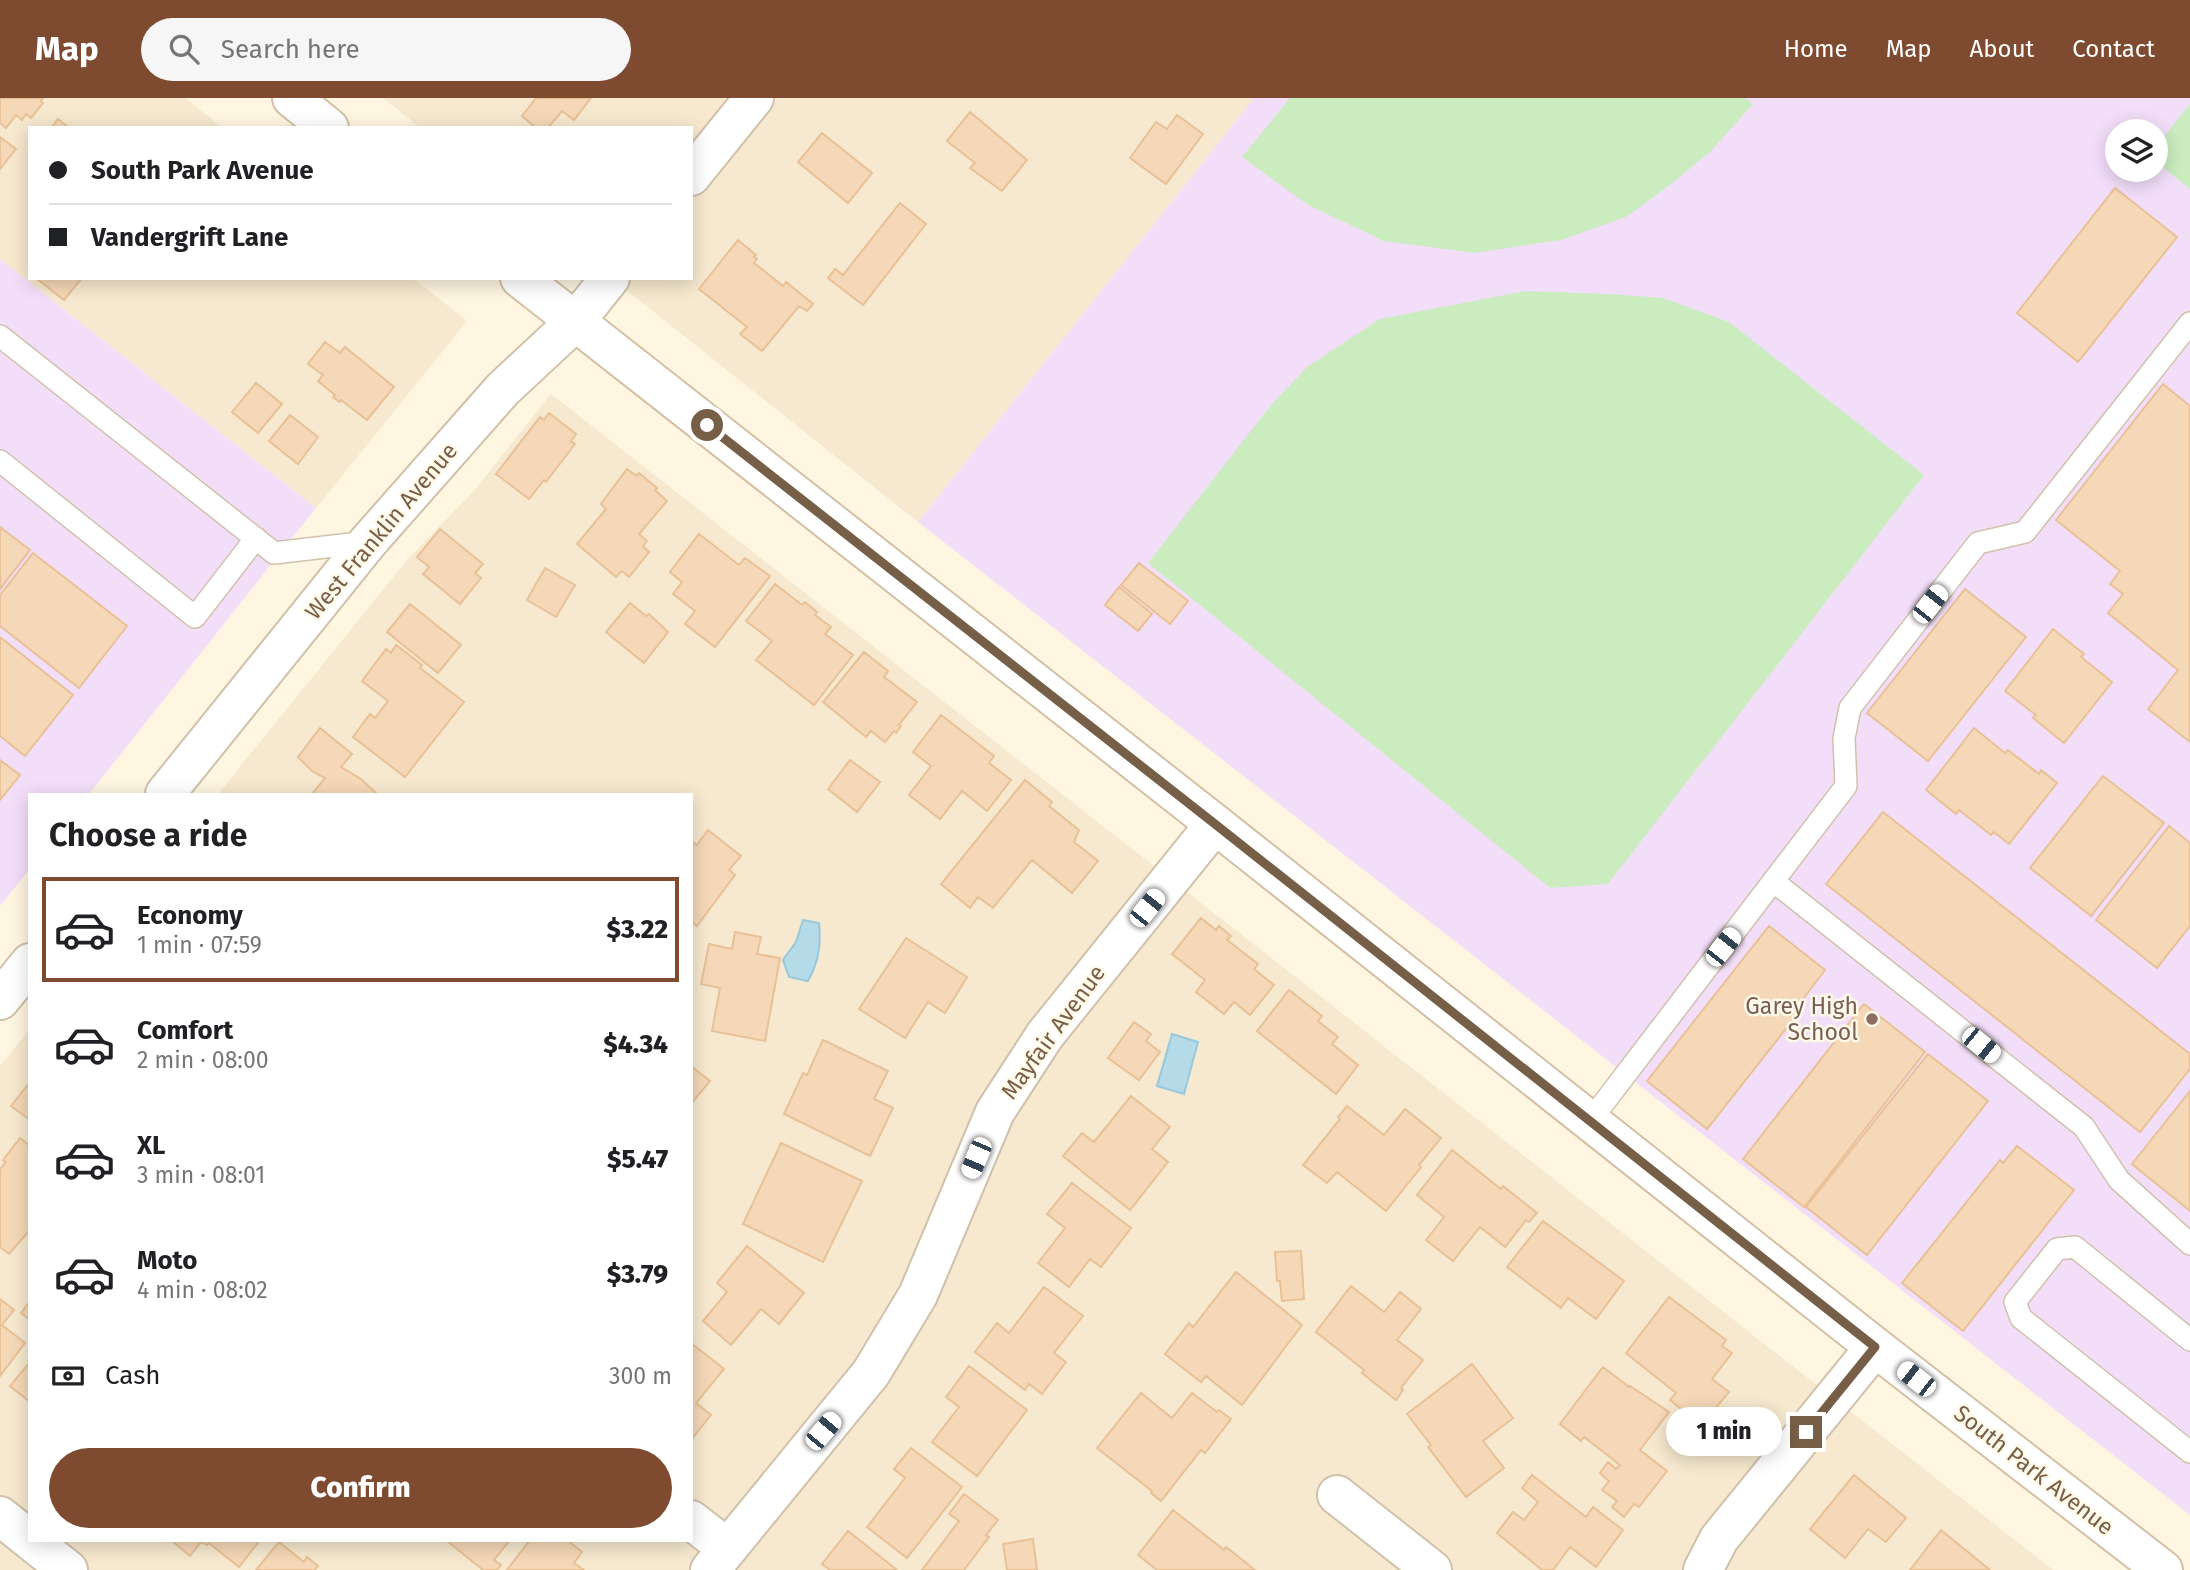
<!DOCTYPE html>
<meta charset="utf-8">
<style>
:root{--surface:#fff;--page:#f6f6f6;--text:#202124;--muted:#757577;--line:#e0e0e0;--accent:#7e4a30}
body{margin:0;font-family:"Fira Sans",sans-serif;background:var(--page);color:var(--text);height:100vh;display:flex;flex-direction:column;font-size:26px;white-space:nowrap}
*{box-sizing:border-box;margin:0}
p{font-size:23px;color:var(--muted)}
.icon{flex:none;width:38px;height:38px;fill:none;stroke:currentColor;stroke-width:2;stroke-linecap:round;stroke-linejoin:round}
.map{position:relative;flex:1;overflow:hidden}
.side{position:absolute;left:28px;top:695px;width:665px;height:749px;display:flex;flex-direction:column;background:var(--surface);border-radius:0px;box-shadow:0 4px 18px #0003}
.side>*{flex:none}
.top-card{position:absolute;left:28px;top:28px;width:665px;height:154px;border-radius:0px;box-shadow:0 4px 18px #0003;display:grid;align-content:center;height:154px;padding:0 21px;background:var(--surface)}
.fabs{position:absolute;left:2105px;top:21px;display:grid;gap:14px}
.fabs a{display:grid;place-items:center;width:63px;height:63px;border-radius:50%;background:var(--surface);box-shadow:0 4px 18px #0003;font-size:35px}
.end{position:absolute;width:32px;height:32px;margin:-16px;border:9px solid #775e46;background:#fff;box-shadow:0 0 0 4px #fff}
.from{border-radius:50%}
.bubble{position:absolute;height:49px;border-radius:24px;background:var(--surface);box-shadow:0 4px 18px #0003;font-size:23px;font-weight:800;line-height:49px;text-align:center}
.car{position:absolute;width:21px;height:42px;margin:-21px -10px;border-radius:9px;box-shadow:0 0 5px 2px #0007;background:linear-gradient(#fff 24%,#345 0 40%,#fff 0 76%,#345 0 86%,#fff 0)}
.top-card b{display:flex;align-items:center;gap:24px;height:66px;font-size:26px}
.top-card b+b{border-top:2px solid var(--line)}
.top-card i{width:18px;height:18px;background:var(--text)}
ul{padding:0;list-style:none}
li{display:flex;align-items:center;gap:21px;height:105px;margin:0 14px 10px;padding:0 7px;border:4px solid transparent;border-radius:0px}
li div{flex:1}
li b{display:block;font-size:26px}
li em{font-style:normal;font-weight:800}
li.active{border-color:var(--accent)}
li>.icon{width:63px;height:63px;stroke-width:1.5}
h2{padding:0 21px;font-size:32px;line-height:84px}
.pay{display:flex;align-items:center;gap:18px;height:77px;padding:0 21px;font-size:26px}
.pay p{margin-inline-start:auto}
.button{display:flex;gap:14px;margin-top:auto;padding:14px 21px}
.button a{flex:1;height:80px;border-radius:42px;background:var(--accent);color:#fff;font-size:28px;font-weight:800;line-height:80px;text-align:center}
header{display:flex;align-items:center;gap:42px;box-sizing:border-box;height:98px;padding:0 35px;background:var(--accent);color:#fff}
header strong{font-size:33px}
nav{display:flex;gap:38px;margin-inline-start:auto;font-size:24px}
.search{width:490px;height:63px;background:var(--page);display:flex;align-items:center;gap:18px;box-sizing:border-box;padding:0 24px;border-radius:38px;color:var(--muted);font-size:26px}
.map>svg:first-child{display:block}
.residential{fill:#f6e9cf}
.education{fill:#f3defa;fill-rule:evenodd}
.green{fill:#cbecbf}
.water{fill:#b5dae8;stroke:#9ac8db;stroke-width:2}
.building{fill:#f5d8b7;stroke:#e9c196;stroke-width:2}
.lines{fill:none;stroke-linecap:round;stroke-linejoin:round}
.lane-casing{stroke:#d1c1aa;stroke-width:24}
.street-casing{stroke:#d1c1aa;stroke-width:42}
.secondary-casing{stroke:#d3c0a4;stroke-width:42}
.lane{stroke:#fff;stroke-width:21}
.street{stroke:#fff;stroke-width:38}
.secondary{stroke:#fff;stroke-width:38}
.route{stroke:#775e46;stroke-width:9}
.education-dot{fill:#8d6e63;stroke:#fff9e9;stroke-width:2.5}
.labels{text-anchor:middle;dominant-baseline:central;stroke-width:5;stroke-linejoin:round;paint-order:stroke}
.street-label{font-size:23px;fill:#775e46;stroke:#fff9e9}
.education-label{font-size:23px;fill:#785e54;stroke:#fff9e9;text-anchor:end}
</style>
<header>
<strong>Map</strong>
<div class="search"><svg class="icon" aria-label="search" viewBox="0 0 24 24"><circle cx="10" cy="10" r="6"/><path d="M15 15l6 6"/></svg>Search here</div>
<nav><a>Home</a><a>Map</a><a>About</a><a>Contact</a></nav>
</header>
<div class="map">
<svg width="2190" height="1472" viewBox="0 0 2190 1472">
<rect width="100%" height="100%" fill="#fef6e1"/>
<path class="residential" d="M0,0H185L223,30H30V180H413L467,223L316,410L0,161Z
M383,0H1254L918,424L611,180H691V30H421Z
M551,296L2053,1472H0V968L30,931V1442H691V696H218L407,462L473,394Z"/>
<path class="education" d="M1254,0H2190V1417L918,424ZM2118,33H2156V72H2118Z
M0,161L316,410L89,696H30V771L0,808Z"/>
<path class="green" d="M1290,0H1745L1753,6L1711,53L1670,87L1626,119L1561,142L1475,155L1384,143L1308,107L1242,59Z
M2190,6V91L2156,64V49Z
M1525,193L1609,196L1663,200L1729,224L1924,377L1608,786L1550,790L1148,465L1271,307L1307,269L1380,221Z"/>
<path class="water" d="M803,822L819,825C821,847 819,863 808,883L789,879L783,862L796,844Z
M1172,936L1198,944L1184,996L1157,988Z"/>
<path class="building" d="M0,0H43L41,3L43,5L31,20L26,16L22,22L16,17L6,30L0,25Z
M536,0H591L574,22L562,13L548,30H536L522,18Z
M970,14L1027,62L1002,93L970,70L975,65L947,43Z
M1177,17L1203,36L1166,86L1130,60L1156,24L1167,31Z
M58,21L69,30H51Z
M822,35L872,75L848,105L798,64Z
M0,39L16,51L0,71Z
M2115,90L2177,139L2078,264L2017,215Z
M900,105L926,126L863,207L828,180L835,171L843,177Z
M738,142L756,157L754,159L757,161L754,165L783,188L786,184L813,206L807,213L799,208L762,253L740,236L747,229L699,191Z
M36,180H82L64,202Z
M325,244L340,255L345,249L394,289L367,322L341,302L339,304L333,299L335,297L318,283L323,277L308,266Z
M256,285L282,306L258,335L232,314Z
M2163,286L2190,308V644L2148,611L2178,572L2108,515L2123,496L2110,486L2120,473L2056,422Z
M549,315L576,336L571,343L575,346L546,384L544,382L529,401L496,376L540,319L544,322Z
M290,317L318,339L298,366L269,343Z
M627,371L637,378L639,375L657,390L655,392L667,403L639,436L647,443L643,448L649,454L629,479L622,473L616,479L577,446L606,411L601,406Z
M0,429L30,452L0,491Z
M440,431L483,466L475,475L481,480L460,506L423,476L429,469L417,459Z
M699,436L739,467L745,460L770,478L715,549L685,526L695,513L673,496L682,484L670,474Z
M33,455L127,528L79,590L0,528V497Z
M1139,465L1188,503L1170,526L1121,487Z
M545,470L575,487L556,519L527,502Z
M775,486L802,507L805,504L817,514L815,517L831,529L825,536L853,557L814,607L756,562L772,543L746,523Z
M1119,489L1152,516L1138,533L1105,507Z
M1965,491L2026,539L1928,663L1867,615Z
M630,505L646,518L649,516L668,534L644,565L606,534Z
M410,506L461,547L438,575L387,534Z
M2053,531L2084,556L2081,559L2112,584L2064,645L2033,620L2036,617L2005,593Z
M0,539L73,597L25,658L0,638Z
M396,547L422,567L420,570L464,604L405,679L353,639L370,616L375,620L388,603L362,583L386,551L391,555Z
M864,554L888,573L884,579L917,604L899,627L901,628L896,635L894,633L885,644L871,633L866,639L823,604Z
M941,617L994,658L989,665L1011,682L987,713L962,693L940,721L909,697L931,668L913,654Z
M320,630L352,656L341,669L361,681L377,696H312L325,680L312,673L298,659Z
M1974,630L2005,655L2008,652L2039,676L2041,672L2057,685L2009,746L1994,734L1991,737L1959,712L1956,716L1926,692Z
M0,662L20,677L0,702Z
M850,662L880,684L857,714L828,691Z
M2103,678L2164,725L2091,818L2030,770Z
M1025,682L1052,704L1049,708L1079,732L1074,744L1098,763L1072,795L1032,762L993,810L978,799L970,810L941,786Z
M1883,714L2190,956V971L2140,1034L1826,786Z
M2169,728L2190,745V828L2157,870L2096,822Z
M708,732L741,758L729,772L735,777L697,828L691,823V743L697,747Z
M1201,820L1216,832L1219,828L1231,838L1227,842L1258,866L1254,871L1274,887L1250,917L1234,904L1224,916L1196,894L1205,882L1172,856Z
M1769,828L1825,872L1800,905L1804,908L1707,1031L1647,983Z
M735,834L761,839L757,856L780,860L765,943L712,933L720,890L701,886L709,846L732,851Z
M906,840L967,879L945,915L928,904L905,940L859,911Z
M1289,892L1322,918L1318,923L1338,939L1332,946L1358,967L1336,996L1257,933Z
M1864,906L1925,954L1804,1109L1743,1061Z
M1134,924L1151,936L1146,943L1160,954L1139,982L1108,960Z
M823,942L888,973L874,1001L893,1010L870,1058L784,1016L803,975L807,977Z
M1928,956L1988,1003L1867,1157L1806,1109Z
M691,968L710,983L691,1006Z
M30,984V1022L11,1008Z
M2190,993V1113L2132,1066Z
M1131,998L1170,1029L1152,1051L1168,1064L1130,1112L1063,1058L1082,1035L1094,1044Z
M1347,1008L1384,1037L1405,1011L1441,1040L1419,1067L1421,1069L1386,1113L1337,1074L1327,1085L1303,1067L1340,1021L1338,1019Z
M20,1040L30,1048V1132L9,1156L0,1149V1071L6,1064L3,1062Z
M781,1045L862,1083L823,1164L743,1126Z
M2017,1048L2074,1092L1963,1233L1902,1185L2000,1062L2003,1065Z
M1452,1052L1501,1091L1503,1088L1537,1115L1529,1124L1526,1122L1505,1149L1480,1129L1453,1163L1426,1142L1444,1119L1417,1097Z
M1072,1085L1131,1130L1101,1169L1090,1161L1069,1189L1038,1165L1065,1130L1047,1116Z
M1543,1123L1624,1183L1596,1221L1568,1200L1561,1210L1507,1169Z
M747,1148L804,1195L779,1226L761,1211L731,1247L703,1223L727,1194L717,1185Z
M1301,1153L1304,1201L1282,1203L1280,1183H1277L1275,1154Z
M1236,1174L1302,1227L1242,1307L1206,1278L1201,1284L1165,1256L1189,1225L1193,1229Z
M1351,1188L1384,1214L1400,1194L1421,1211L1397,1242L1423,1262L1401,1290L1403,1292L1396,1302L1362,1275L1364,1272L1316,1234Z
M1044,1189L1083,1218L1054,1255L1066,1264L1042,1296L1029,1286L1025,1292L975,1254L997,1225L1009,1235Z
M1669,1199L1726,1242L1722,1248L1732,1255L1712,1281L1729,1294L1699,1330L1689,1321L1691,1319L1670,1302L1676,1295L1626,1255Z
M0,1201L14,1212L2,1227L25,1245L0,1278Z
M30,1203V1222L21,1215Z
M691,1245L724,1271L696,1305L711,1317L691,1342Z
M30,1264V1304L10,1288Z
M1472,1266L1513,1320L1483,1343L1504,1370L1466,1399L1428,1349L1431,1347L1407,1316Z
M969,1268L1027,1312L977,1378L932,1344L959,1309L946,1299Z
M1603,1269L1629,1289L1630,1288L1669,1314L1640,1352L1667,1373L1639,1409L1634,1406L1624,1419L1612,1409L1617,1403L1602,1392L1609,1383L1600,1375L1608,1364L1616,1371L1620,1367L1584,1339L1581,1343L1560,1326Z
M1141,1295L1172,1320L1192,1295L1217,1314L1219,1312L1231,1321L1205,1355L1201,1352L1161,1403L1151,1395L1152,1393L1097,1350Z
M911,1350L962,1389L907,1460L867,1429L905,1380L894,1371Z
M1532,1377L1586,1419L1593,1409L1623,1432L1596,1469L1570,1449L1553,1472H1542L1497,1435L1513,1414L1524,1422L1538,1404L1522,1390Z
M1854,1377L1906,1420L1886,1444L1868,1431L1845,1460L1810,1431Z
M964,1396L998,1422L986,1437L989,1439L964,1472H922L959,1423L949,1416Z
M1173,1412L1224,1452L1226,1449L1255,1472H1157L1138,1457Z
M1941,1432L1990,1472H1910Z
M848,1433L897,1472H830L822,1466Z
M1033,1441L1037,1472H1007L1003,1446Z
M171,1442H260L239,1469L209,1445L207,1447L201,1444L190,1458Z
M446,1442H510L494,1462L501,1467L497,1472H483Z
M530,1442H567L582,1454L574,1465L584,1472H507Z
M279,1444L304,1464L307,1459L318,1468L315,1472H256Z"/>
<g class="lines">
<defs>
<path id="lane" d="M0,238L274,455L368,444
M0,363L195,519L256,440
M1773,783L2084,1029L2119,1082L2190,1146
M1590,1023L1846,688L1844,640L1850,610L1978,445L2025,434L2190,225
M2190,1242L2075,1149L2057,1151L2015,1204L2021,1220L2190,1354"/>
<path id="street" d="M691,78L754,0
M165,696L368,444L503,291L575,224L610,180
M0,902L30,865
M1337,1397L1432,1472
M0,1418L30,1442
M691,1422L727,1450
M30,1442L68,1472
M710,1472L871,1275L918,1197L995,1014L1045,937L1215,726
M1703,1472L1719,1441L1875,1249"/>
<path id="secondary" d="M292,0L329,30
M520,180L1215,726L1875,1249L2163,1472"/>
</defs>
<use href="#lane" class="lane-casing"/>
<use href="#street" class="street-casing"/>
<use href="#secondary" class="secondary-casing"/>
<use href="#lane" class="lane"/>
<use href="#street" class="street"/>
<use href="#secondary" class="secondary"/>
</g>
<g class="lines">
<path class="route" d="M707,327L1215,726L1875,1249L1806,1334"/>
</g>
<circle class="education-dot" cx="1872" cy="921" r="7"/>
<g class="labels">
<g class="street-label">
<text transform="translate(381 433) rotate(-50)">West Franklin Avenue</text>
<text transform="translate(1053 934) rotate(-54)">Mayfair Avenue</text>
<text transform="translate(2034 1372) rotate(38)">South Park Avenue</text>
</g>
<g class="education-label">
<text x="1858" y="908">Garey High<tspan x="1858" dy="26">School</tspan></text>
</g>
</g>
</svg>
<div class="fabs">
<a><svg class="icon" aria-label="layers" viewBox="0 0 24 24"><path d="M12 4l9 5-9 5-9-5zM3 14l9 5 9-5"/></svg></a>
</div>
<i class="end from" style="left:707px;top:327px"></i>
<i class="end" style="left:1806px;top:1334px"></i>
<div class="bubble" style="left:1666px;top:1309px;width:116px">1 min</div>
<i class="car" style="left:1930px;top:506px;rotate:38deg"></i>
<i class="car" style="left:1147px;top:810px;rotate:39deg"></i>
<i class="car" style="left:1723px;top:849px;rotate:38deg"></i>
<i class="car" style="left:1981px;top:947px;rotate:129deg"></i>
<i class="car" style="left:976px;top:1060px;rotate:203deg"></i>
<i class="car" style="left:1916px;top:1281px;rotate:308deg"></i>
<i class="car" style="left:823px;top:1333px;rotate:40deg"></i>
<div class="top-card">
<b><i class="from"></i>South Park Avenue</b>
<b><i></i>Vandergrift Lane</b>
</div>
<section class="side">
<h2>Choose a ride</h2>
<ul>
<li class="active"><svg class="icon" aria-label="car" viewBox="0 0 24 24"><path d="M5 17H2v-5l4-1 3-4h7l3 4 3 1v5h-3M9 17h6M6 11h13"/><circle cx="7" cy="17" r="2"/><circle cx="17" cy="17" r="2"/></svg><div><b>Economy</b><p>1 min · 07:59</p></div><em>$3.22</em></li>
<li><svg class="icon" aria-label="car" viewBox="0 0 24 24"><path d="M5 17H2v-5l4-1 3-4h7l3 4 3 1v5h-3M9 17h6M6 11h13"/><circle cx="7" cy="17" r="2"/><circle cx="17" cy="17" r="2"/></svg><div><b>Comfort</b><p>2 min · 08:00</p></div><em>$4.34</em></li>
<li><svg class="icon" aria-label="car" viewBox="0 0 24 24"><path d="M5 17H2v-5l4-1 3-4h7l3 4 3 1v5h-3M9 17h6M6 11h13"/><circle cx="7" cy="17" r="2"/><circle cx="17" cy="17" r="2"/></svg><div><b>XL</b><p>3 min · 08:01</p></div><em>$5.47</em></li>
<li><svg class="icon" aria-label="car" viewBox="0 0 24 24"><path d="M5 17H2v-5l4-1 3-4h7l3 4 3 1v5h-3M9 17h6M6 11h13"/><circle cx="7" cy="17" r="2"/><circle cx="17" cy="17" r="2"/></svg><div><b>Moto</b><p>4 min · 08:02</p></div><em>$3.79</em></li>
</ul>
<div class="pay"><svg class="icon" aria-label="cash" viewBox="0 0 24 24"><path d="M3 7h18v10H3z"/><circle cx="12" cy="12" r="2"/></svg>Cash<p>300 m</p></div>
<div class="button"><a>Confirm</a></div>
</section>
</div>
